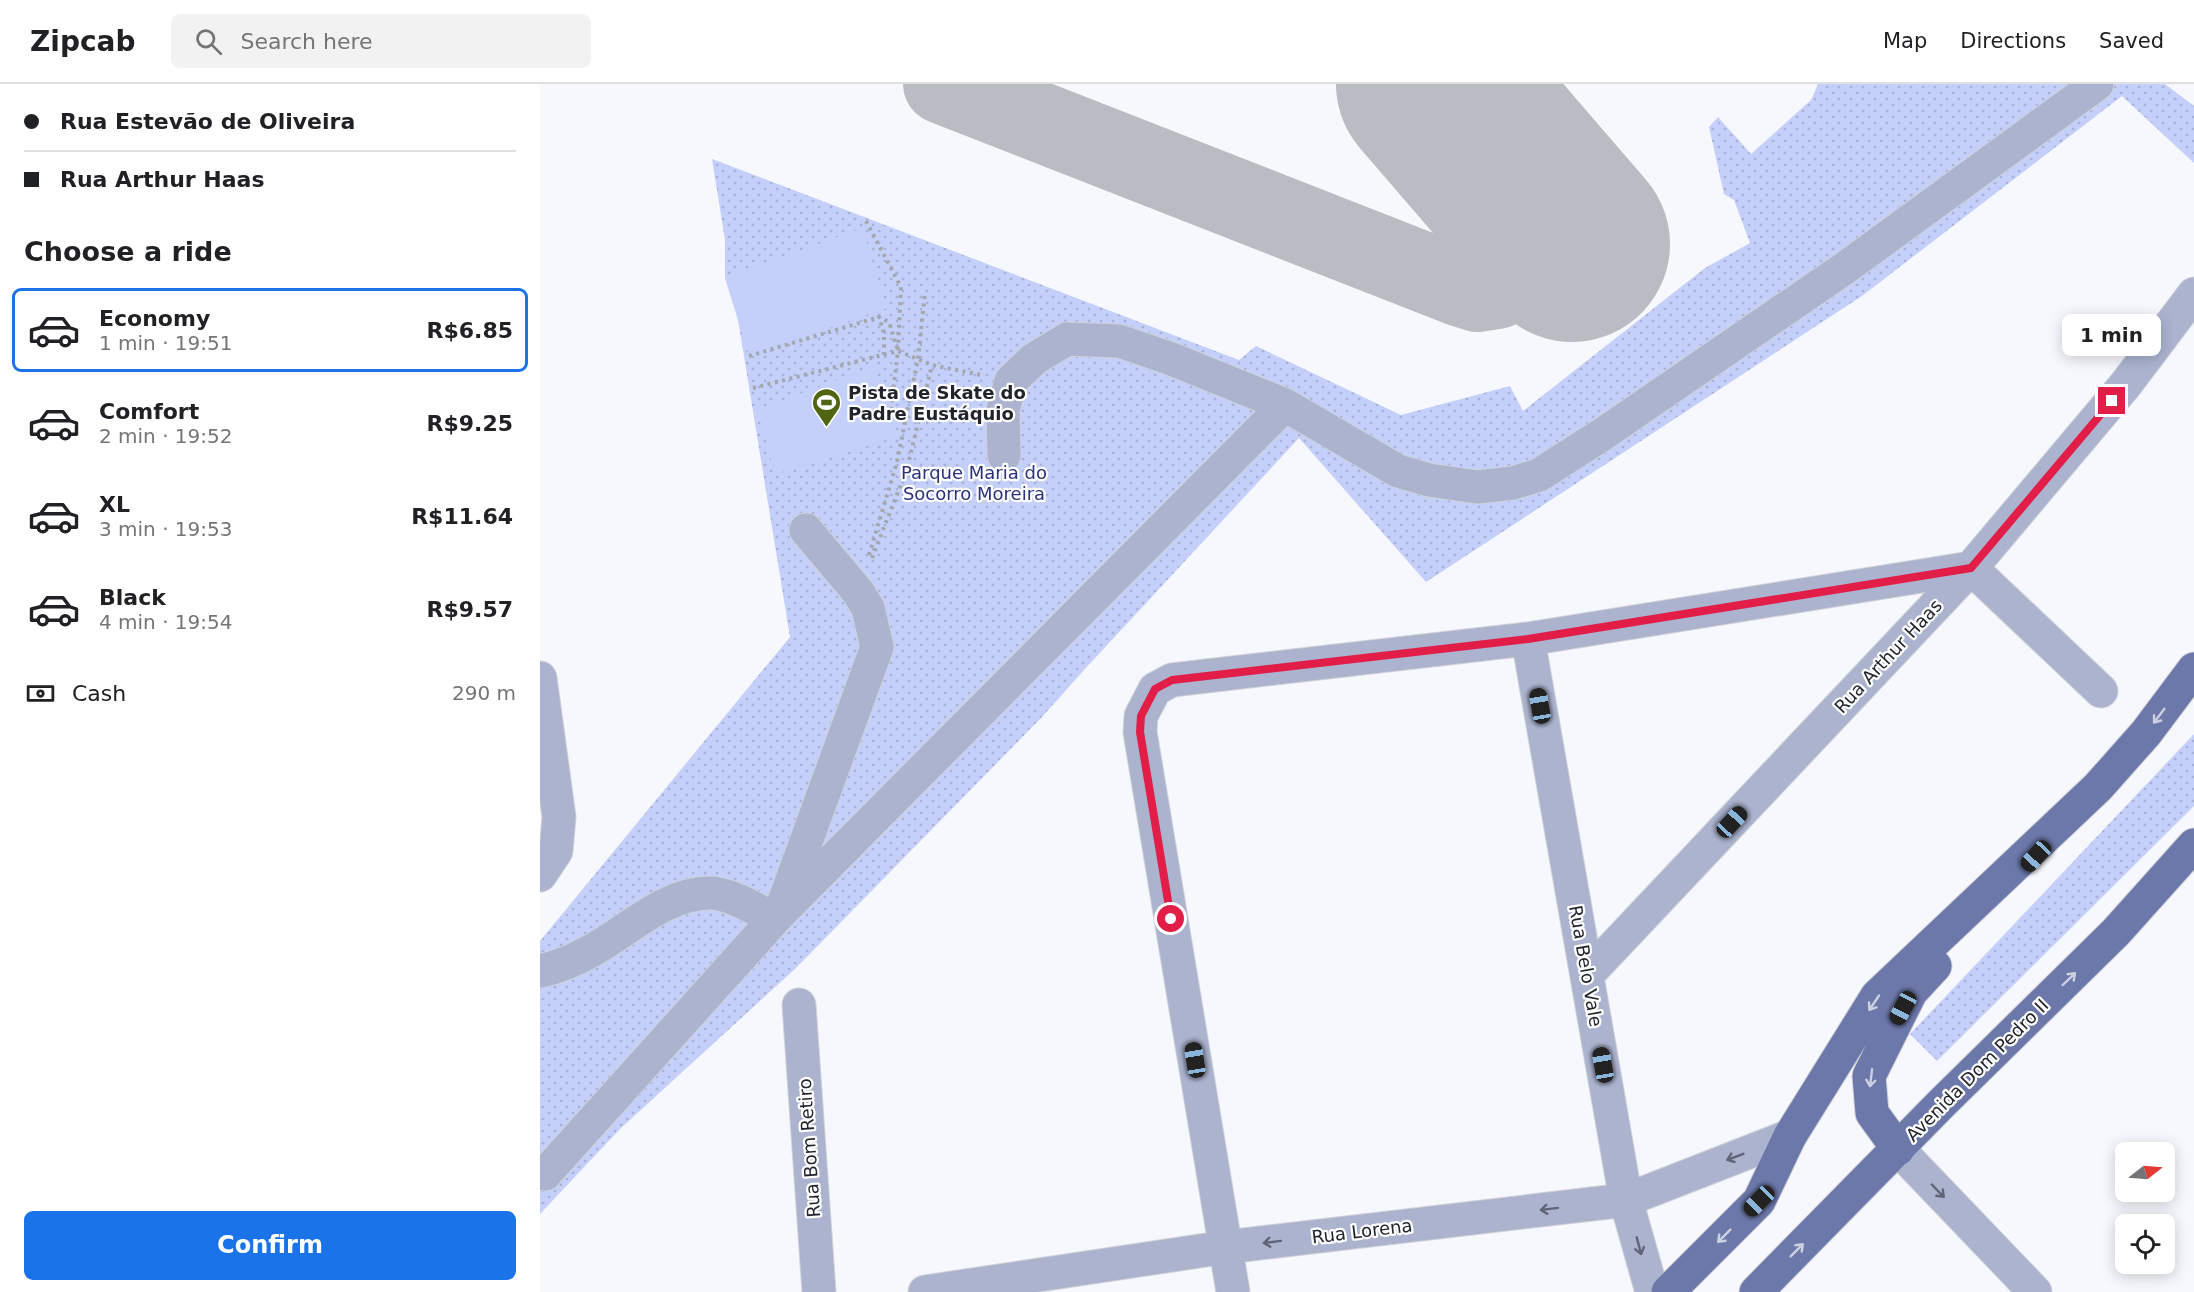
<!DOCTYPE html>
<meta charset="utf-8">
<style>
:root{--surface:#fff;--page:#f2f2f2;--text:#202124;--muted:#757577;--line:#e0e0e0;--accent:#1a73e8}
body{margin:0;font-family:"DejaVu Sans",sans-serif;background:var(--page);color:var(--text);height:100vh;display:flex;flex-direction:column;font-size:22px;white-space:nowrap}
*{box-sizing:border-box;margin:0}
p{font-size:20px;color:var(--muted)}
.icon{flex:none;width:33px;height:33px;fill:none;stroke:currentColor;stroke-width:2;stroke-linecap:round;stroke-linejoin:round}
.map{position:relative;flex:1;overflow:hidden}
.sheet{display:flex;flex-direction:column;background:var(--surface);width:540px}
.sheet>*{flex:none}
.hud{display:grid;align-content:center;height:132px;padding:0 24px;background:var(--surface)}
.needle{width:39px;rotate:73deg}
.tools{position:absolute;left:1575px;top:1058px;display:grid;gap:12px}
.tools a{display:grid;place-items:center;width:60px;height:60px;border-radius:9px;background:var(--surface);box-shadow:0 3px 15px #0003;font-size:30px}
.end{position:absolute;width:27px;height:27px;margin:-14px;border:8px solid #e11d48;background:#fff;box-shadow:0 0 0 3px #fff}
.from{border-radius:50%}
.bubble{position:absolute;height:42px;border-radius:9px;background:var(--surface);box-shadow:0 3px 15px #0003;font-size:20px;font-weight:800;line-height:42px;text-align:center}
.car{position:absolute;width:18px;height:36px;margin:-18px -9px;border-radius:8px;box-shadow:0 0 4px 2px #0007;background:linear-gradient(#222 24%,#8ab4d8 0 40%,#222 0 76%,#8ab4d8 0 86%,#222 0)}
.hud b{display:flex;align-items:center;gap:21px;height:57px;font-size:22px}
.hud b+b{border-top:2px solid var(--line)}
.hud i{width:15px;height:15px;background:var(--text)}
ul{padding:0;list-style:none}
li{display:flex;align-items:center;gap:18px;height:84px;margin:0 12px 9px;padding:0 12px;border:3px solid transparent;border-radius:9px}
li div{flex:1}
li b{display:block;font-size:22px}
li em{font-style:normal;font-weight:800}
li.selected{border-color:var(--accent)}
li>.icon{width:54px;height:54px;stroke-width:1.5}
h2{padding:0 24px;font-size:27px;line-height:72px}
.pay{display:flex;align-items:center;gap:15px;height:66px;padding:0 24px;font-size:22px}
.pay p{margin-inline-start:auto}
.cta{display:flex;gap:12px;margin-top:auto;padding:12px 24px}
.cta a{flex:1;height:69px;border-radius:9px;background:var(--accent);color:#fff;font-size:24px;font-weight:800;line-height:69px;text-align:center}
header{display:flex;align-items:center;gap:36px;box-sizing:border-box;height:84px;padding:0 30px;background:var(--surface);border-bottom:2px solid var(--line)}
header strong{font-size:28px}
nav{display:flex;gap:33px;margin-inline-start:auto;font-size:21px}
.search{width:420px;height:54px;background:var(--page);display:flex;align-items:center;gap:15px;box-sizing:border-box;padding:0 21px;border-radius:9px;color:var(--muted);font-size:22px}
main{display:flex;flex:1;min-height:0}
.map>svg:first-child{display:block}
.green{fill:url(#green-dots)}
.pitch{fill:#c4cffa}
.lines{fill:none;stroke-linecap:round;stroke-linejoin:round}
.taxiway{stroke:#babcc3;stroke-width:80}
.runway{stroke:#babcc3;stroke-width:196}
.minor-casing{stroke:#d0d2d8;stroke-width:35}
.major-casing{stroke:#d0d2d8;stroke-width:35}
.path{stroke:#a4a6ad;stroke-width:4;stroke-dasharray:3 4.5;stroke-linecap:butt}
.minor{stroke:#abb3cf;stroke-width:33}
.major{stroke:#6c78aa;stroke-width:33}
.oneway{stroke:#ccd0e1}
.oneway2{stroke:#606476}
.route{stroke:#e11d48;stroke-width:8}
.labels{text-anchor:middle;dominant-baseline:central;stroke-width:4.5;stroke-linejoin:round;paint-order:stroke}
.poi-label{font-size:18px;font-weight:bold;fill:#22242d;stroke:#fff;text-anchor:start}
.park-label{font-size:18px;fill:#293179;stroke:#fff}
.street-label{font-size:18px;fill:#22242d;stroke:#fff}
</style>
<header>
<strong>Zipcab</strong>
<div class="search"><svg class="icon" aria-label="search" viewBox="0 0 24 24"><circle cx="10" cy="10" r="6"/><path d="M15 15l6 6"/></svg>Search here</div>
<nav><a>Map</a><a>Directions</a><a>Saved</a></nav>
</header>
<main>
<section class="sheet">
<div class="hud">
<b><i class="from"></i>Rua Estevão de Oliveira</b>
<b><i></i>Rua Arthur Haas</b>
</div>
<h2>Choose a ride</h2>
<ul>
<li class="selected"><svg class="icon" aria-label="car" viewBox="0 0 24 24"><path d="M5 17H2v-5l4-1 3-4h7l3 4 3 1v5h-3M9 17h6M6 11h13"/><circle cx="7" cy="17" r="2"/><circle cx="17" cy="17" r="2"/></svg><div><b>Economy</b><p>1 min · 19:51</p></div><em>R$6.85</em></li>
<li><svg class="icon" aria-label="car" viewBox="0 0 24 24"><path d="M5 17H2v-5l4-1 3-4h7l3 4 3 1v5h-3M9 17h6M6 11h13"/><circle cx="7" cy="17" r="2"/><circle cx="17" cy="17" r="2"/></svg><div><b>Comfort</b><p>2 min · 19:52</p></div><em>R$9.25</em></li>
<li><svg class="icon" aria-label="car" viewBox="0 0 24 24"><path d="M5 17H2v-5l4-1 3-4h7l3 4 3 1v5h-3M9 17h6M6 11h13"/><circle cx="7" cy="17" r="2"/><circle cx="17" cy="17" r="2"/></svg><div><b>XL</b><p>3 min · 19:53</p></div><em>R$11.64</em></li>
<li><svg class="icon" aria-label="car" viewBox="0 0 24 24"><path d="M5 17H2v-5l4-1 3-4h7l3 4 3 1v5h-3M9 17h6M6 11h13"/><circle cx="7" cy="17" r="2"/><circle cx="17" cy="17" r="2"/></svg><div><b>Black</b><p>4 min · 19:54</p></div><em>R$9.57</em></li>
</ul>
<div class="pay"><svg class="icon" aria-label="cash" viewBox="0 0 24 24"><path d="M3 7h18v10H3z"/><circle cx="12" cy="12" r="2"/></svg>Cash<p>290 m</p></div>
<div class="cta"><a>Confirm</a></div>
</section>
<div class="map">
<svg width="1654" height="1208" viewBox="0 0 1654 1208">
<defs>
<pattern id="green-dots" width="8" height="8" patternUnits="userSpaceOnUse" patternTransform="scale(1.5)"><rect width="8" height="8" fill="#c4cffa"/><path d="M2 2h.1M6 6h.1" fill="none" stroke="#a8b2d7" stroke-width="1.8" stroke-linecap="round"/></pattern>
</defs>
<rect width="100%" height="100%" fill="#f6f8fd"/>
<path class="green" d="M1278,0H1625L1654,22V79L1582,12L1322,212L886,498L759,354L544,586L502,633L256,884L80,1045L0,1130V857L250,553L191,193L185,194V156L172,75L699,276L716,262L861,331L970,302L983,327L1165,184L1210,159L1194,116L1184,110L1169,43L1178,33L1211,70L1271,16Z
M1654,650V722L1397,977L1370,950Z"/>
<path class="pitch" d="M322,144L347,224L209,272L185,194Z
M335,283L356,353L235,390L217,325Z"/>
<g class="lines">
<path class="taxiway" d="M403,0L919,202L938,208L957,205L987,190L1011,170L1019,146"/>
<path class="runway" d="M894,0L1032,160"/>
<defs>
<path id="minor" d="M464,371L463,326L471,297L494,275L527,255L579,257L629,274L745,321
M988,555L1086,1116L1112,1208
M0,594L19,733L16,767L0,791
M240,829L745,321L858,387L889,396L937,403L973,399L999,391L1063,350L1305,184L1557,0
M0,887C19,883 35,876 51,867C88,847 125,809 170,809C190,809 217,826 234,835
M1048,890L1431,484L1586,300L1654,210
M259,921L279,1208
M1358,1065L1495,1208
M5,1090L240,829L337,563L328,524L318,508L266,446
M385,1208L686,1163L1086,1116L1250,1052
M693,1208L600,648L601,632L615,605L632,596L988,555L1431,484L1561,607"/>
<path id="major" d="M1358,1065L1332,1029L1329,992L1371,908L1395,882
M1128,1208L1219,1117L1250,1052L1337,912L1558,703L1606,649L1654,585
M1216,1208L1402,1019L1576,848L1654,761"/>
</defs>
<use href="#minor" class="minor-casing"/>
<use href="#major" class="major-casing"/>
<path class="path" d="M326,137L361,203L358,267L350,332
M344,271V249L339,233L349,238L357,264
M209,272L339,233
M213,304L358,267L392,281L441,291
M329,471L357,378L378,275L385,209
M332,474L367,385L392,281"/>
<use href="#minor" class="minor"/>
<use href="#major" class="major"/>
</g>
<defs><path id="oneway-shaft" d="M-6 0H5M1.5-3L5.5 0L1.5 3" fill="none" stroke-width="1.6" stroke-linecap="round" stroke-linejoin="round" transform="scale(1.5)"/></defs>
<g class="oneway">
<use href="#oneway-shaft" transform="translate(1619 632) rotate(127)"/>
<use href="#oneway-shaft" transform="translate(1529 895) rotate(-44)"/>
<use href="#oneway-shaft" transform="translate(1334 919) rotate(124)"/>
<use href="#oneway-shaft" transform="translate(1331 994) rotate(97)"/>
<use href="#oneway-shaft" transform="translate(1184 1152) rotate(135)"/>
<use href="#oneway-shaft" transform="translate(1257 1166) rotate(-45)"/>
</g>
<g class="oneway2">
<use href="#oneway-shaft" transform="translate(1195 1073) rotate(159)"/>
<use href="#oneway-shaft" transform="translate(1398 1107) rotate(46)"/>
<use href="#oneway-shaft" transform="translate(1009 1125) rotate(173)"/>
<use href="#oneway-shaft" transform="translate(732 1158) rotate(173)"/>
<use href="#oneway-shaft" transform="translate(1099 1162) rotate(75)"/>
</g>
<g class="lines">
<path class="route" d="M631,835L600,648L601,632L615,605L632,596L988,555L1431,484L1572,317"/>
</g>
<defs>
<symbol id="stadium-pin" viewBox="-11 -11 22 30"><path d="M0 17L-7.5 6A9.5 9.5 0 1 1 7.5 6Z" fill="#506512" stroke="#fff"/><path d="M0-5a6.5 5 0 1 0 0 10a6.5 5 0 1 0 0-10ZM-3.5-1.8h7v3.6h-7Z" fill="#fff"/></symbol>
</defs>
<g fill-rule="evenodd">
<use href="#stadium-pin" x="270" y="302" width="33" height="45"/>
</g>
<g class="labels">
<g class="poi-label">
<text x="308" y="308">Pista de Skate do<tspan x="308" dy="21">Padre Eustáquio</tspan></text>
</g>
<g class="park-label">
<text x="434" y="388">Parque Maria do<tspan x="434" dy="21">Socorro Moreira</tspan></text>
</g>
<g class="street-label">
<text transform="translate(1348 572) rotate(-47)">Rua Arthur Haas</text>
<text transform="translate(1046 882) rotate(80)">Rua Belo Vale</text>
<text transform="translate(1437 986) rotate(-45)">Avenida Dom Pedro II</text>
<text transform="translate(269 1064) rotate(-94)">Rua Bom Retiro</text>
<text transform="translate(822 1147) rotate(-7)">Rua Lorena</text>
</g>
</g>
</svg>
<div class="tools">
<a><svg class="needle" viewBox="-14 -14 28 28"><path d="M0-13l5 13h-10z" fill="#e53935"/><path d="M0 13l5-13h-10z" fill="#757577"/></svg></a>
<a><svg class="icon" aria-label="locate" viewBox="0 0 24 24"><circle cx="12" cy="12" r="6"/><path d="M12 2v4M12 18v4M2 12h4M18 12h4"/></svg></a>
</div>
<i class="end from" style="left:631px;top:835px"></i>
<i class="end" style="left:1572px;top:317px"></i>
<div class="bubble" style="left:1522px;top:230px;width:99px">1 min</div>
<i class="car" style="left:1000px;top:622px;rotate:350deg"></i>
<i class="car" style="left:1192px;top:738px;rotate:43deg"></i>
<i class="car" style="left:1496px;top:772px;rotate:223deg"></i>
<i class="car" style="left:1363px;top:924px;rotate:208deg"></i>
<i class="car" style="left:655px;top:976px;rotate:351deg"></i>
<i class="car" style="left:1063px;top:981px;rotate:350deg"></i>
<i class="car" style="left:1219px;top:1117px;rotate:225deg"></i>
</div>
</main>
